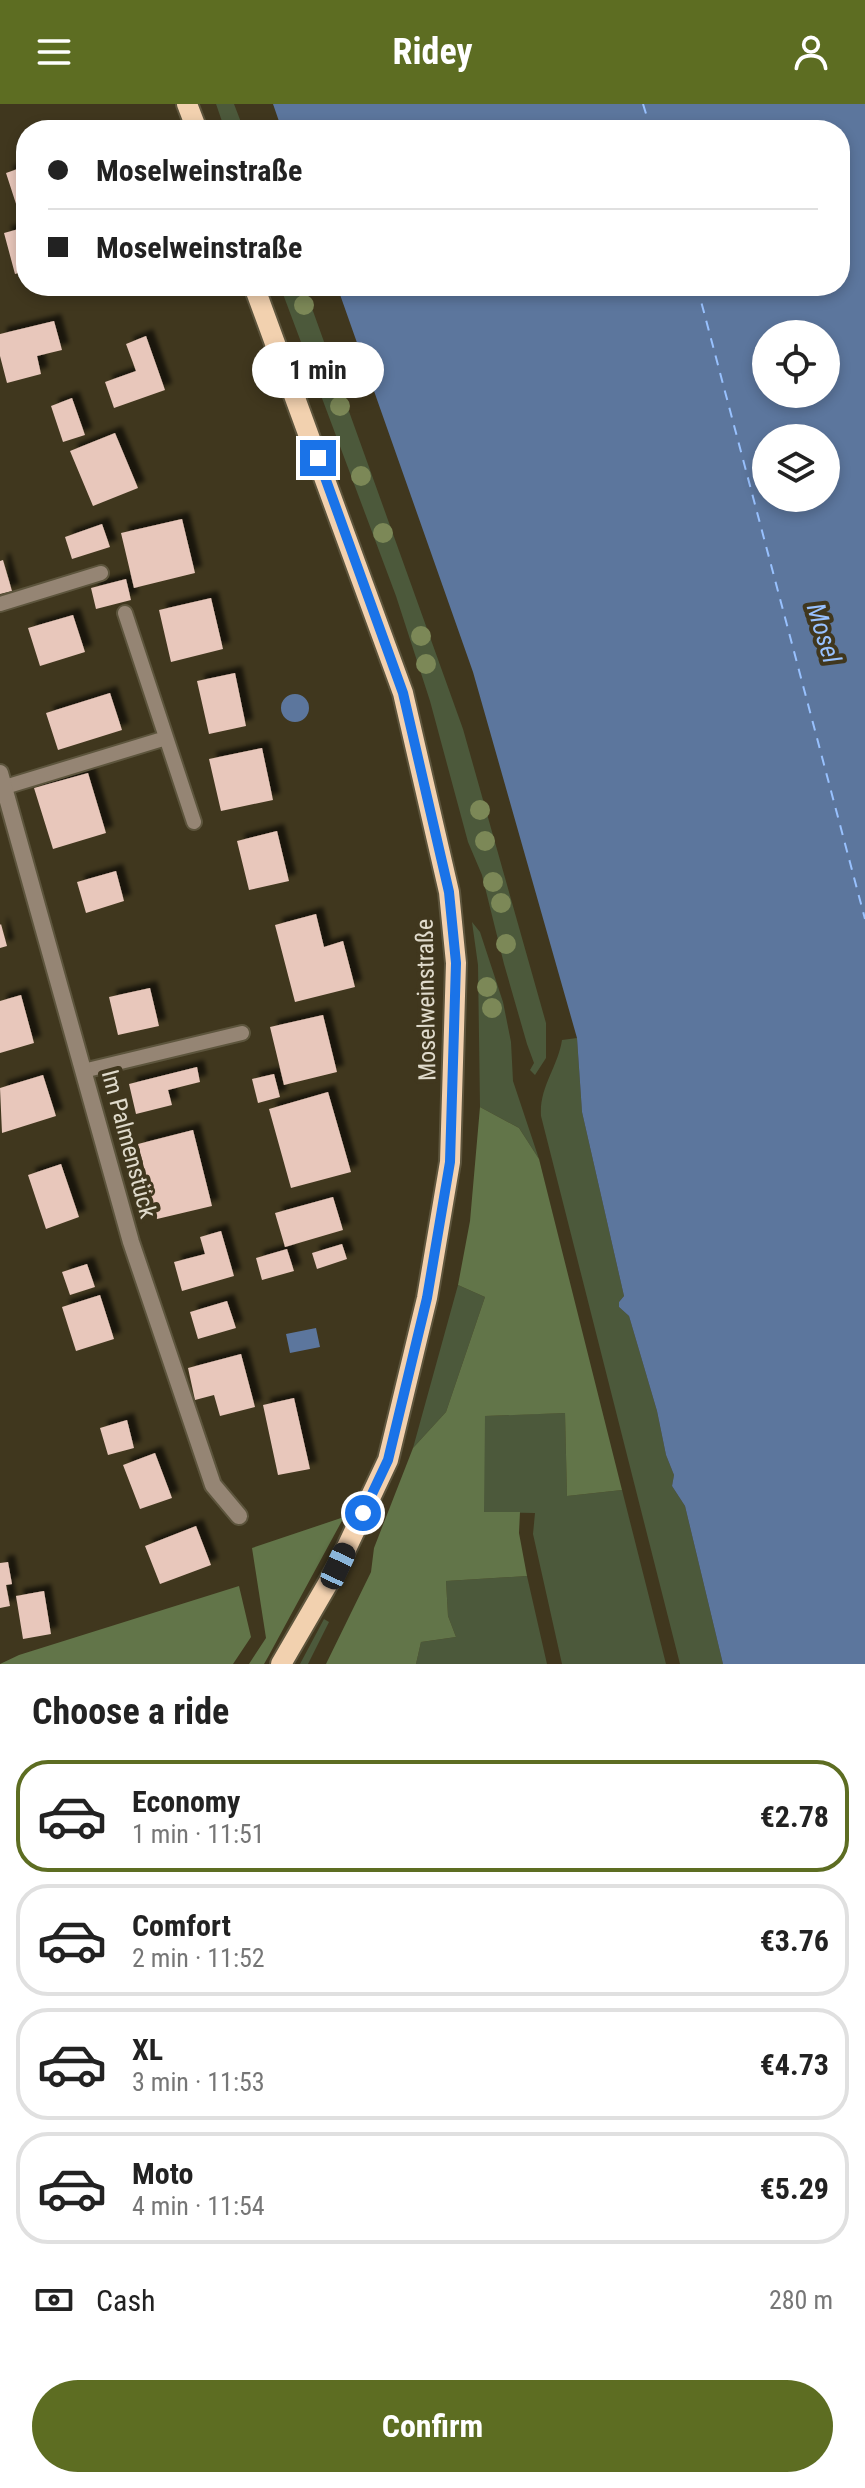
<!DOCTYPE html>
<meta charset="utf-8">
<style>
:root{--surface:#fff;--page:#f2f2f2;--text:#222;--muted:#767676;--line:#e0e0e0;--accent:#5d6d22}
body{margin:0;font-family:"Roboto Condensed",sans-serif;background:var(--page);color:var(--text);height:100vh;display:flex;flex-direction:column;font-size:30px;white-space:nowrap}
*{box-sizing:border-box;margin:0}
p{font-size:26px;color:var(--muted)}
.icon{flex:none;width:44px;height:44px;fill:none;stroke:currentColor;stroke-width:2;stroke-linecap:round;stroke-linejoin:round}
.map{position:relative;height:1560px;overflow:hidden}
.panel{display:flex;flex-direction:column;background:var(--surface);flex:1}
.panel>*{flex:none}
.hud{position:absolute;left:16px;top:16px;width:834px;height:176px;border-radius:32px;box-shadow:0 4px 12px #0003;display:grid;align-content:center;height:176px;padding:0 32px;background:var(--surface)}
.controls{position:absolute;left:752px;top:216px;display:grid;gap:16px}
.controls a{display:grid;place-items:center;width:88px;height:88px;border-radius:50%;background:var(--surface);box-shadow:0 4px 12px #0003;font-size:40px}
.end{position:absolute;width:36px;height:36px;margin:-18px;border:10px solid #1a73e8;background:#fff;box-shadow:0 0 0 4px #fff}
.from{border-radius:50%}
.bubble{position:absolute;height:56px;border-radius:28px;background:var(--surface);box-shadow:0 4px 12px #0003;font-size:26px;font-weight:700;line-height:56px;text-align:center}
.car{position:absolute;width:24px;height:48px;margin:-24px -12px;border-radius:10px;box-shadow:0 0 6px 2px #0007;background:linear-gradient(#222 24%,#8ab4d8 0 40%,#222 0 76%,#8ab4d8 0 86%,#222 0)}
.hud b{display:flex;align-items:center;gap:28px;height:76px;font-size:30px}
.hud b+b{border-top:2px solid var(--line)}
.hud i{width:20px;height:20px;background:var(--text)}
ul{padding:0;list-style:none}
li{display:flex;align-items:center;gap:24px;height:112px;margin:0 16px 12px;padding:0 16px;border:4px solid var(--line);border-radius:32px}
li div{flex:1}
li b{display:block;font-size:30px}
li em{font-style:normal;font-weight:700}
li.active{border-color:var(--accent)}
li>.icon{width:72px;height:72px;stroke-width:1.5}
h2{padding:0 32px;font-size:36px;line-height:96px}
.pay{display:flex;align-items:center;gap:20px;height:88px;padding:0 32px;font-size:30px}
.pay p{margin-inline-start:auto}
.cta{display:flex;gap:16px;margin-top:auto;padding:16px 32px}
.cta a{flex:1;height:92px;border-radius:48px;background:var(--accent);color:#fff;font-size:32px;font-weight:700;line-height:92px;text-align:center}
header{display:flex;justify-content:space-between;align-items:center;height:104px;padding:0 32px;background:var(--accent);color:#fff;font-size:36px;font-weight:700}
.map>svg:first-child{display:block}
.green{fill:#4c593b}
.forest{fill:#627549}
.water{fill:#5c769d;fill-rule:evenodd}
.lines{fill:none;stroke-linecap:round;stroke-linejoin:round}
.ferry{stroke:#98c1fe;stroke-width:2;stroke-dasharray:10 8;stroke-linecap:butt}
.building{fill:#e8c7bb;filter:url(#shadow)}
.service-casing{stroke:#5d553d;stroke-width:18}
.minor-casing{stroke:#5d553d;stroke-width:20}
.primary-casing{stroke:#5d553d;stroke-width:24}
.service{stroke:#958574;stroke-width:14}
.minor{stroke:#958574;stroke-width:16}
.primary{stroke:#f2d1af;stroke-width:20}
.tree{fill:#7c8857}
.route{stroke:#1a73e8;stroke-width:10}
.labels{text-anchor:middle;dominant-baseline:central;stroke-width:8;stroke-linejoin:round;paint-order:stroke}
.street-label{font-size:24px;fill:#e0dbcc;stroke:#40371e}
.water-label{font-size:26px;font-style:italic;fill:#98c1fe;stroke:#40371e}
</style>
<header><svg class="icon" aria-label="menu" viewBox="0 0 24 24"><path d="M4 6h16M4 12h16M4 18h16"/></svg>Ridey<svg class="icon" aria-label="person" viewBox="0 0 24 24"><circle cx="12" cy="8" r="4"/><path d="M4 21q1-7 8-7t8 7"/></svg></header>
<div class="map">
<svg width="865" height="1560" viewBox="0 0 865 1560">
<defs>
<filter id="shadow"><feDropShadow dx="7" dy="-7" stdDeviation="2" flood-color="#0009"/></filter>
</defs>
<rect width="100%" height="100%" fill="#40371e"/>
<path class="green" d="M216,0H234L244,26H225Z
M280,182H304L463,625L546,919V954L535,971L530,966L534,959L527,940L504,860L482,771L468,738L430,597L396,492Z
M472,818L480,828L503,898L511,938L513,977L539,1055L519,1024L480,1003L478,861Z
M577,934L582,1008L624,1192L619,1198V1203L629,1212L657,1307L666,1351L674,1371L672,1382L685,1402L723,1560H680L541,1012C539,983 558,963 562,936Z
M458,1181L485,1193L446,1308L413,1344Z
M565,1309L567,1392L622,1386L666,1560H562L533,1430L535,1409L484,1408V1312Z
M527,1472L547,1560H416L421,1538L456,1533L448,1512L446,1477Z
M324,1515L329,1518L308,1560H300Z"/>
<path class="forest" d="M480,1003L519,1024L539,1055L622,1386L567,1392L565,1309L485,1312L484,1408H520L519,1429L527,1472L446,1477L448,1512L456,1533L421,1538L416,1560H326L371,1468L374,1444L413,1344L446,1308L485,1193L458,1181L470,1117Z
M344,1413L268,1553L264,1560H249L266,1534L252,1444Z
M239,1482L251,1533L233,1560H0L19,1551Z"/>
<path class="water" d="M273,0H865V1560H723L685,1402L672,1382L674,1371L666,1351L657,1307L629,1212L619,1203V1198L624,1192L582,1008L577,934L473,568L337,182H840V26H282ZM826,230V290H766V230ZM826,334V394H766V334Z
M281 604a14 14 0 1 1 28 0a14 14 0 1 1-28 0Z
M316,1224L320,1243L290,1249L286,1230Z"/>
<g class="lines">
<path class="ferry" d="M643,0L651,26
M697,182L865,815"/>
</g>
<path class="building" d="M26,62V104L18,106L6,69Z
M26,123V167L15,170L4,129Z
M85,182H119V183L88,192Z
M54,217L62,246L37,252L41,270L7,279L0,252V230Z
M146,232L165,286L114,304L105,278L136,267L126,240Z
M72,294L85,331L63,338L51,302Z
M115,329L138,384L93,402L70,347Z
M182,415L195,469L134,484L121,429Z
M102,420L110,443L72,455L65,433Z
M3,456L12,487L0,490V457Z
M126,475L131,496L96,505L91,484Z
M211,494L223,545L171,558L159,506Z
M73,511L85,548L40,562L28,524Z
M235,569L246,622L209,630L197,577Z
M110,589L122,626L58,646L46,609Z
M262,644L273,696L221,707L209,655Z
M88,669L106,729L53,745L34,684Z
M277,727L289,777L249,786L237,737Z
M116,767L124,797L86,809L77,778Z
M316,810L324,843L343,837L355,883L295,898L275,821Z
M1,820L7,842L0,844V821Z
M150,884L159,922L118,931L109,893Z
M21,891L34,939L0,949V897Z
M323,911L337,968L284,981L270,923Z
M197,963L200,978L168,986L172,1001L136,1010L129,980Z
M274,970L280,993L258,999L252,975Z
M43,971L56,1012L2,1029L0,984Z
M328,988L351,1068L291,1084L269,1005Z
M193,1026L212,1102L157,1115L138,1040Z
M61,1060L79,1113L46,1125L28,1071Z
M333,1093L343,1126L285,1143L275,1109Z
M221,1127L234,1172L182,1187L174,1158L205,1150L200,1133Z
M342,1140L347,1155L317,1165L312,1149Z
M287,1145L294,1167L262,1176L256,1154Z
M87,1160L95,1183L70,1191L62,1168Z
M100,1191L114,1235L76,1247L62,1203Z
M227,1197L236,1224L198,1235L190,1208Z
M241,1250L255,1303L220,1312L214,1291L195,1296L188,1264Z
M294,1294L310,1365L278,1371L263,1301Z
M127,1316L134,1344L108,1351L100,1324Z
M155,1349L172,1394L140,1405L123,1361Z
M196,1422L211,1461L160,1480L145,1442Z
M8,1458L12,1480L6,1481L10,1502L0,1504V1459Z
M44,1487L51,1530L23,1535L16,1492Z"/>
<g class="lines">
<defs>
<path id="service" d="M0,500L101,469
M125,509L194,718
M5,683L166,634
M83,967L242,929"/>
<path id="minor" d="M0,669L131,1138L213,1381L239,1412"/>
<path id="primary" d="M187,0L197,26
M254,182L403,589L449,788L456,859L450,1058L427,1194L388,1356L338,1462L281,1560"/>
</defs>
<use href="#service" class="service-casing"/>
<use href="#minor" class="minor-casing"/>
<use href="#primary" class="primary-casing"/>
<use href="#service" class="service"/>
<use href="#minor" class="minor"/>
<use href="#primary" class="primary"/>
</g>
<g class="tree">
<circle cx="304" cy="201" r="10"/>
<circle cx="340" cy="302" r="10"/>
<circle cx="361" cy="372" r="10"/>
<circle cx="383" cy="429" r="10"/>
<circle cx="421" cy="532" r="10"/>
<circle cx="426" cy="560" r="10"/>
<circle cx="480" cy="706" r="10"/>
<circle cx="485" cy="737" r="10"/>
<circle cx="493" cy="778" r="10"/>
<circle cx="501" cy="799" r="10"/>
<circle cx="506" cy="840" r="10"/>
<circle cx="487" cy="883" r="10"/>
<circle cx="492" cy="904" r="10"/>
</g>
<g class="lines">
<path class="route" d="M318,354L403,589L449,788L456,859L450,1058L427,1194L388,1356L363,1409"/>
</g>
<g class="labels">
<g class="street-label">
<text transform="translate(426 896) rotate(-91)">Moselweinstraße</text>
<text transform="translate(129 1040) rotate(75)">Im Palmenstück</text>
</g>
<g class="water-label">
<text transform="translate(824 529) rotate(73)">Mosel</text>
</g>
</g>
</svg>
<div class="controls">
<a><svg class="icon" aria-label="locate" viewBox="0 0 24 24"><circle cx="12" cy="12" r="6"/><path d="M12 2v4M12 18v4M2 12h4M18 12h4"/></svg></a>
<a><svg class="icon" aria-label="layers" viewBox="0 0 24 24"><path d="M12 4l9 5-9 5-9-5zM3 14l9 5 9-5"/></svg></a>
</div>
<i class="end from" style="left:363px;top:1409px"></i>
<i class="end" style="left:318px;top:354px"></i>
<div class="bubble" style="left:252px;top:238px;width:132px">1 min</div>
<i class="car" style="left:338px;top:1462px;rotate:25deg"></i>
<div class="hud">
<b><i class="from"></i>Moselweinstraße</b>
<b><i></i>Moselweinstraße</b>
</div>
</div>
<section class="panel">
<h2>Choose a ride</h2>
<ul>
<li class="active"><svg class="icon" aria-label="car" viewBox="0 0 24 24"><path d="M5 17H2v-5l4-1 3-4h7l3 4 3 1v5h-3M9 17h6M6 11h13"/><circle cx="7" cy="17" r="2"/><circle cx="17" cy="17" r="2"/></svg><div><b>Economy</b><p>1 min · 11:51</p></div><em>€2.78</em></li>
<li><svg class="icon" aria-label="car" viewBox="0 0 24 24"><path d="M5 17H2v-5l4-1 3-4h7l3 4 3 1v5h-3M9 17h6M6 11h13"/><circle cx="7" cy="17" r="2"/><circle cx="17" cy="17" r="2"/></svg><div><b>Comfort</b><p>2 min · 11:52</p></div><em>€3.76</em></li>
<li><svg class="icon" aria-label="car" viewBox="0 0 24 24"><path d="M5 17H2v-5l4-1 3-4h7l3 4 3 1v5h-3M9 17h6M6 11h13"/><circle cx="7" cy="17" r="2"/><circle cx="17" cy="17" r="2"/></svg><div><b>XL</b><p>3 min · 11:53</p></div><em>€4.73</em></li>
<li><svg class="icon" aria-label="car" viewBox="0 0 24 24"><path d="M5 17H2v-5l4-1 3-4h7l3 4 3 1v5h-3M9 17h6M6 11h13"/><circle cx="7" cy="17" r="2"/><circle cx="17" cy="17" r="2"/></svg><div><b>Moto</b><p>4 min · 11:54</p></div><em>€5.29</em></li>
</ul>
<div class="pay"><svg class="icon" aria-label="cash" viewBox="0 0 24 24"><path d="M3 7h18v10H3z"/><circle cx="12" cy="12" r="2"/></svg>Cash<p>280 m</p></div>
<div class="cta"><a>Confirm</a></div>
</section>
